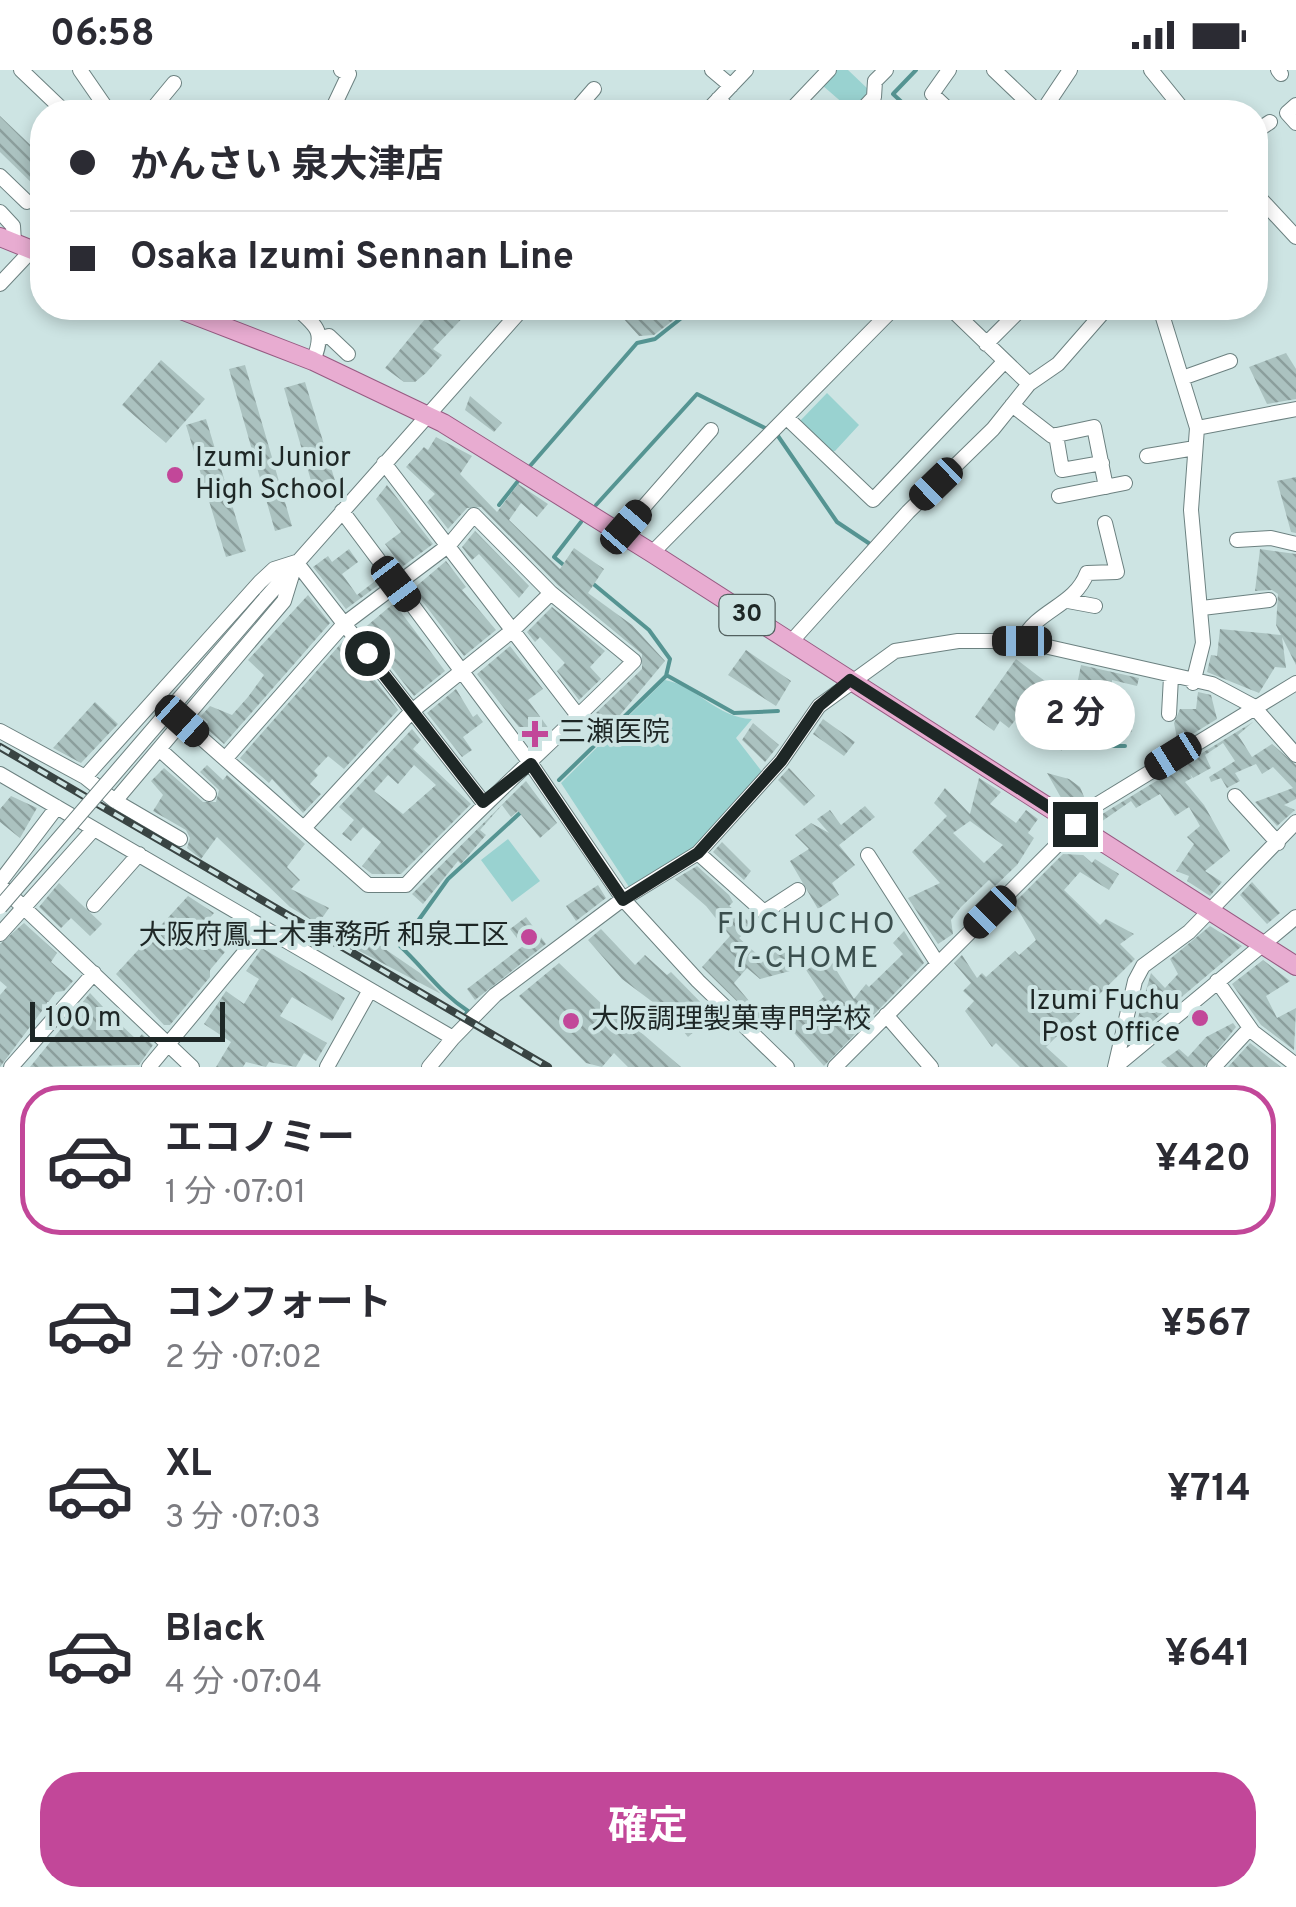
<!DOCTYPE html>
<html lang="ja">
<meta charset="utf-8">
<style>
:root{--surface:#fff;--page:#f7f7f7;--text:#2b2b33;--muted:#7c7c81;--line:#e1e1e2;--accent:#c24799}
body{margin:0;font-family:Overpass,"Noto Sans JP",sans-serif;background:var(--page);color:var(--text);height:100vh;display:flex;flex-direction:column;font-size:38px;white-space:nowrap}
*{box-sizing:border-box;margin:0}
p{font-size:32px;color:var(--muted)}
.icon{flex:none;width:55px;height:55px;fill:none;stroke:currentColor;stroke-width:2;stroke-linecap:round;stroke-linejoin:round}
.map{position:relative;height:997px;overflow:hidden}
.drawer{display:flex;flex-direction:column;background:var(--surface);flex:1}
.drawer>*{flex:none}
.top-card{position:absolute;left:30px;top:30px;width:1238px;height:220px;border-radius:40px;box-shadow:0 5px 15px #0003;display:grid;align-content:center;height:220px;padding:0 40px;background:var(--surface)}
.scale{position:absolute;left:30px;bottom:25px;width:195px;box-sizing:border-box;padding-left:10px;border:5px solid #1e2726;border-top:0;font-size:28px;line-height:35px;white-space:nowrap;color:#1e2726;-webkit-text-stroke:8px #cde4e3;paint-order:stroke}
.end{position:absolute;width:45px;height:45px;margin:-22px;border:12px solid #1e2726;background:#fff;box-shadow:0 0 0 5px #fff}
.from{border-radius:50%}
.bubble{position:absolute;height:70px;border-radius:35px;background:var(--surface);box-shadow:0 5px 15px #0003;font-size:32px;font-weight:700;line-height:70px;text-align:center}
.car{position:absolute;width:30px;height:60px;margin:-30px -15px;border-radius:12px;box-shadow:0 0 8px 2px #0007;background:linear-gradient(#222 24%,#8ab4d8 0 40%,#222 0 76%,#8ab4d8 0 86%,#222 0)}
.top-card b{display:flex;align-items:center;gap:35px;height:95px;font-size:38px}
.top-card b+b{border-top:2px solid var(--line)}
.top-card i{width:25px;height:25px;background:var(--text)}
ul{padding:18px 0 0;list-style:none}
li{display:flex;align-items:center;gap:30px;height:150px;margin:0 20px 15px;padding:0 20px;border:5px solid transparent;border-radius:40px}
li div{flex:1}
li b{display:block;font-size:38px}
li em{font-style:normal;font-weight:700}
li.selected{border-color:var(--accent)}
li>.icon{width:90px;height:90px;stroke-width:1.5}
.primary-button{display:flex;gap:20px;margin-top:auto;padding:20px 40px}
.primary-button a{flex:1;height:115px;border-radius:40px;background:var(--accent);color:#fff;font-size:40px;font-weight:700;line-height:115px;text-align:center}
.status{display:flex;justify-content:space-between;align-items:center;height:70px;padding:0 50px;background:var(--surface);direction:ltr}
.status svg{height:28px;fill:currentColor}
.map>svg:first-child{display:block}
.green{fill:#99d2d0}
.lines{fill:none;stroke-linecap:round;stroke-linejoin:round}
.stream{stroke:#559492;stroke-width:4}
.building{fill:url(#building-back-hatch);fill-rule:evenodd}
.minor-casing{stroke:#6c8180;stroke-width:16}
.major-casing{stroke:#975a82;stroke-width:20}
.minor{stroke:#fff;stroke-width:14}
.major{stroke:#e8acd1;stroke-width:18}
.rail-casing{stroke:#394443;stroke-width:8}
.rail{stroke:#cde4e3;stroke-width:4;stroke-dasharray:11;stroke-linecap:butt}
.minor-bridge-casing{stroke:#6c8180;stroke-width:16;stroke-linecap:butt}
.minor-bridge{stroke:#fff;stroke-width:14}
.route{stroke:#1e2726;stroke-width:12}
.poi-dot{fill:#c24799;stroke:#cde4e3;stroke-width:4}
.labels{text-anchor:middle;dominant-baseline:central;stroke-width:8;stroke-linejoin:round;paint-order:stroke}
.shield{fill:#cde4e3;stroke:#52605f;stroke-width:2.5}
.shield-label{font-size:25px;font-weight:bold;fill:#1e2726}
.poi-label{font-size:28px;fill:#1e2726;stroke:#cde4e3;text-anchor:start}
.neighbourhood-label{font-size:30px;letter-spacing:2.5px;fill:#3b4f4e;stroke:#cde4e3}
</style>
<div class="status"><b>06:58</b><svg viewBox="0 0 49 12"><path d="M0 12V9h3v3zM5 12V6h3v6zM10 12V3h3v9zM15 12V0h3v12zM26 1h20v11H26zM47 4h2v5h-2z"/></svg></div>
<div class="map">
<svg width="1296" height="997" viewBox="0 0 1296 997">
<defs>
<pattern id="building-back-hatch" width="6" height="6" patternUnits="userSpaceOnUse" patternTransform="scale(2.5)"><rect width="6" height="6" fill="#abc2c0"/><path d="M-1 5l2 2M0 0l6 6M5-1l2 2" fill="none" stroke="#8b9e9c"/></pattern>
</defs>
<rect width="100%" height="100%" fill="#cde4e3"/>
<path class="green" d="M836,0H848L869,20L853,42L822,15Z
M827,323L859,355L835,381L830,382L799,352Z
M665,610C697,616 717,648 752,649L736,668L763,703L695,776L631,820L561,713Z
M508,769L540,811L512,832L481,790Z"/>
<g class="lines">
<path class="stream" d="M899,42L906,36L893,24L916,0
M778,366L837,452L870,474
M530,396L637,273L655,269L694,238
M499,435L518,411
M596,435L697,324L767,359
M566,497L554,487L581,452
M668,606L734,643L778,641
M1095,676H1125
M559,710L666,606L670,589L649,560L591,512
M461,951L468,941C440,923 424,898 400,876L448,809L521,742"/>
</g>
<path class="building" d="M0,46L42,86V123L0,82Z
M434,238H472L433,279L442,285L426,303L415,312H404L385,298Z
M614,238H667L676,248L654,265L639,266Z
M1286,283L1296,299V329L1267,334L1249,297Z
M161,290L205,329L166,373L122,335Z
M245,295L292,456L275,461L229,299Z
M305,312L336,414L314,421L284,318Z
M470,326L502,353L494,362L465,340Z
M206,349L246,481L226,487L186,355Z
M436,367L472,386L460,404L497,442L518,414L548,434L537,447L521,433L509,450L560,499L574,478L604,499L588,523L632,555L665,591L610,657L596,643L642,599V584L558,515L481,437L467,438L448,459L427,432L435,424L406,397L424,377L428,380Z
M1296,407V463L1291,462L1277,411Z
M387,415L433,474L402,497L385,474L401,462L376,429Z
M475,461L529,516L519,528L479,484L472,490L462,477Z
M349,479L358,492L342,504L357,525L379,508L380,514L346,539L313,497L328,486L332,492Z
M1260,479L1296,484V595L1282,567L1286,598L1275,597L1259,623L1207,602L1211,585L1217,586L1220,559L1281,565L1276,555L1278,524L1272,520L1255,521Z
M446,491L466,517L462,520L496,560L464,586L413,519Z
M308,525L330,553L224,674L205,657L208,652L201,646L210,636L232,645L248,627L264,605L248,590Z
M394,533L445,601L414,626L362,560Z
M552,537L605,581L590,597L601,609L579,630L557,601L565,593L540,567L535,572L527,562Z
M344,570L398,640L344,699L328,686L314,701L318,705L310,714L321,724L303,743L272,709L269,713L240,688Z
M510,576L543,619L528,630L549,659L533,675L477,604Z
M746,580L791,611L776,636L728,605Z
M1016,589L1046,612L1033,630L1040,635L1026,656L1016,649L1009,658L1000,651L994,661L975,647Z
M1081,595L1139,608L1137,616L1112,610V642L1131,641L1132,662L1097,664L1098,677L1061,672L1062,681L1049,672V656L1056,648L1066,651V640L1096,641L1095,618L1077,615Z
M456,619L473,647L477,644L483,652L463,667L472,680L462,687L427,643Z
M1198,622L1211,625L1217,649L1178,673L1174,653L1180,639H1196Z
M95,632L118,654L81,693L53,678Z
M823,649L855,672L844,686L813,664Z
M1253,652L1238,665L1252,687L1272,674L1296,695V729L1284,735L1295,740L1277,756L1255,732L1293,718L1273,697L1262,704L1256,694L1235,703L1240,711L1227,718L1221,708L1211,712L1209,707L1235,691L1223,673L1205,685L1211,698L1193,708L1190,704L1192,708L1185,712L1204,735L1230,781L1205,801L1222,812L1210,826L1187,811L1189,806L1176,801L1194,774L1187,767L1200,756L1189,737L1175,746L1160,724L1136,738L1131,731L1098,754L1094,749Z
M753,653L779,675L765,692L742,670Z
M412,659L421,670L413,679L471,734L401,804H372L362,796L381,772L363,757L351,771L342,764L354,750L339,737ZM414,695L436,715L403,744L374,721L388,705L398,714Z
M207,695L223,710L227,705L305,774L287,797L300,810L291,819L329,838L318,854L290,837L217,767L201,789L187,778L190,768L186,760L153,741L163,725L151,711L164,698L203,732H216L219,720L200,702Z
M789,698L815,726L804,736L778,710Z
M1047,703L1069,709L1080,717L1085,729L1072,737L1064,733Z
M979,708L1001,722L990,734L1016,753L1026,740L1038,749L1028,763L1034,768L1017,795L995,816L989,810L961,837L951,850L953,864L938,874L908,828L940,813L912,782L947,746L934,733L945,718L970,744ZM970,751L1003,775L984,793L953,763Z
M526,711L557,753L540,768L518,741L511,747L502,735L480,760L486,765L461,794L458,791L423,834L412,824Z
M11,726L37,738L20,768L0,752V739Z
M865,736L875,747L839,775L855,795L832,813L839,825L818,839L790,791L809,779L795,765L811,753L829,763L817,749L830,740L841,755Z
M722,772L751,801L744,810L713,782Z
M1063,784L1083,785L1092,793L1095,789L1119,804L1109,820L1080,802L1064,820L1100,855L1106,849L1134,864L1120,874L1135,889L1046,977L1068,997H1020L996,973L992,977L965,941L974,931L963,921L971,913L954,893L962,885L977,908L982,903L986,907L1015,881L1019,885L1036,870L1014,833Z
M697,796L729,825L733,832L729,836L754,855L739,868L759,886L780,875L788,882L790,901L760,909L747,898L734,913L765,950L760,954L702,897L730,866L706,836L675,809Z
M1252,812L1280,843L1267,854L1240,825Z
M59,813L102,854L90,866L71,848L61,858L39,837Z
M598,815L606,828L576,851L566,836Z
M188,826L214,843L199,860L225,882L210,900V907L170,955H164L116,904Z
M526,847L546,874L475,930L467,919L523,876L510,859Z
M341,849L420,903L441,924L346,874L331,861Z
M24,853L57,883L51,892L73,911L64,921L56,922L0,997V925L7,917L0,911V874Z
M1210,856L1242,876L1139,963L1135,958L1151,903L1165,918L1178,904L1170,889Z
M601,859L635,895L645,885L667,905L671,902L713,945L688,967L670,945L622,909L588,870Z
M904,861L924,893L824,996L787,955L824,927L806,900L829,888L854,929L866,914L869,917L903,884L893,873Z
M262,878L345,928L332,951L292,927L280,946L327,973L316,991L304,983L296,997L269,992L266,997L246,992L243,997H216L231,972L204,954L226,921L244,934L259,909L246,901Z
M1263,890L1290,911L1266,926L1277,948L1296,938L1294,980L1261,955L1232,914Z
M559,893L633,964L637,959L681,997H628L614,983L602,997L586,993L519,926Z
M90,923L104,938L98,944L114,959L119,953L137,970L142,964L153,975L139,995L30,997Z
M1233,953L1236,957L1204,997H1167L1161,992L1179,979L1188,987L1206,967Z
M1250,973L1281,997H1228Z"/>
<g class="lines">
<defs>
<path id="minor" d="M21,0L65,42
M80,0L109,42
M712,0L731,16
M949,0L932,24L951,42
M994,0L1038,42
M1151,0L1185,42
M1278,0L1281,4
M718,29L732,42
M1296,35L1287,43L1296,53
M150,42L174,13
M331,42L349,4L341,0
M574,42L594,19
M706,42L746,0
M789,42L829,0
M860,42L874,27L875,11L886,0
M1042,42L1070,0
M1255,62L1270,52
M0,106L27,132
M1255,123L1296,167
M0,142L13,156L14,172
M0,214L32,180
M296,238C318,257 325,262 313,291
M950,238L1029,314L1058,294L1107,238
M1160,238L1197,358L1191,440L1203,573L1193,613
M322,268L329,266L348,284
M986,274L1022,238
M1185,307L1230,291
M1012,335L1052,366L1094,357L1106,417
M787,348L873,430L1004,292
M1197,358L1296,339
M1056,365L1062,400L1102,393
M1147,386L1195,378
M384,393L579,647
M1059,426L1125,413
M342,441L531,694L623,829L698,911L787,997
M620,464L711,360
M1237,470L1271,468L1296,474
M652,483L894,238
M296,492L284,531L115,731L85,707L260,512L274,499Z
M296,492L483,732
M265,529L523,238
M1068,531L1095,536
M1202,538L1269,530
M1022,571C1037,539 1074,537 1087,503L1117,502L1105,453
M790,573L908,442L993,359L1029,314
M1169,644L1171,607
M182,651L368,815H406C479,736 559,667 634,591L551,523L513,560L412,641L304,758
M0,661L85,707
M159,679L209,724
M225,689L344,554L449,475L474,445L551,523
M0,704L453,968L429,997
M1235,726L1278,773
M115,731L180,769
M698,783L764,842L798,820
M868,785L938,894
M0,812L57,737
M0,815L192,997
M94,835L139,784
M0,864L93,760
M1217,911L1253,962L1296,995
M886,945L931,997
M453,968L495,925L623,829L698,783L781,691L819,636L895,581L958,571H1022L1212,614L1253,636L1296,685
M11,997L94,903
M149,997L264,859
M327,997L370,920
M835,997L1072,760L1075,748L1296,613
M1115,997L1135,911L1143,896L1189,862L1296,752
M1115,997L1296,847
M1214,997L1250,958"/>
<path id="major" d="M0,167L42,184
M176,238L313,291L443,353L652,483L1296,896"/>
</defs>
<use href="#minor" class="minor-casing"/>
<use href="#major" class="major-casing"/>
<use href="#minor" class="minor"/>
<use href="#major" class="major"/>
<defs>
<path id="rail" d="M0,677L548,997"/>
</defs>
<use href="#rail" class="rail-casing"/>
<use href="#rail" class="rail"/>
<defs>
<path id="minor-bridge" d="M0,837L265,529"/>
</defs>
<use href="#minor-bridge" class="minor-bridge-casing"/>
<use href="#minor-bridge" class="minor-bridge"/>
</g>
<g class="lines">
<path class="route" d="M367,583L483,732L531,694L623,830L698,783L781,691L819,636L850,610L1075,754"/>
</g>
<g class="poi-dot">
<circle cx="175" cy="405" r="10"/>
<path d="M530 649h10v10h10v10h-10v10h-10v-10h-10v-10h10z"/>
<circle cx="529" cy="867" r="10"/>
<circle cx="1200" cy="948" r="10"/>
<circle cx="571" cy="951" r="10"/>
</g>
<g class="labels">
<rect class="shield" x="719.5" y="525" width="55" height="40" rx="8"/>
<g class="shield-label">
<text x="747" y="545">30</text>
</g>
<g class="poi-label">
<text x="195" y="389">Izumi Junior<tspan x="195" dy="32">High School</tspan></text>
<text x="558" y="664">三瀬医院</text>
<text x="509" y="867" text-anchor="end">大阪府鳳土木事務所 和泉工区</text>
<text x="1180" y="932" text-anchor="end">Izumi Fuchu<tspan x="1180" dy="32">Post Office</tspan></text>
<text x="591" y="951">大阪調理製菓専門学校</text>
</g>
<g class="neighbourhood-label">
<text x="807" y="855">FUCHUCHO<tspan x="807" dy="34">7-CHOME</tspan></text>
</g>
</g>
</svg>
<div class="scale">100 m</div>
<i class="end from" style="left:367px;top:583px"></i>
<i class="end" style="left:1075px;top:754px"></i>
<div class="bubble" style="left:1015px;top:610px;width:120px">2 分</div>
<i class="car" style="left:936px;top:414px;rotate:226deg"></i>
<i class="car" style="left:626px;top:457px;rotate:41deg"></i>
<i class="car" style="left:396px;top:514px;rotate:143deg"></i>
<i class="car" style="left:1022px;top:571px;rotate:270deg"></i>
<i class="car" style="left:182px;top:651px;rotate:132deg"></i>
<i class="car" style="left:1173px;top:686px;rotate:238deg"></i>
<i class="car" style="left:990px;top:842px;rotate:225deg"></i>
<div class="top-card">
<b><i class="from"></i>かんさい 泉大津店</b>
<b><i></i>Osaka Izumi Sennan Line</b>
</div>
</div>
<section class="drawer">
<ul>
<li class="selected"><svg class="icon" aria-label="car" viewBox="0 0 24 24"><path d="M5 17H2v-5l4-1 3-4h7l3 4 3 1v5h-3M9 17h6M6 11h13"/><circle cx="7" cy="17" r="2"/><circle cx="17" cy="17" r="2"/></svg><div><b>エコノミー</b><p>1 分 · 07:01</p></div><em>¥420</em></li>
<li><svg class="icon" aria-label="car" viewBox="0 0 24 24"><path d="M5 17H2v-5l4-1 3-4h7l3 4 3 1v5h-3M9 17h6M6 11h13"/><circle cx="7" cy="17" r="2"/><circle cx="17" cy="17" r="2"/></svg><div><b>コンフォート</b><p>2 分 · 07:02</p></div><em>¥567</em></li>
<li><svg class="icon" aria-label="car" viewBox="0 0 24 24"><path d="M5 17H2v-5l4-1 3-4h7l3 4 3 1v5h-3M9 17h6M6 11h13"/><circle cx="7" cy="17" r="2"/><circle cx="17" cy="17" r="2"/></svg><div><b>XL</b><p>3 分 · 07:03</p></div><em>¥714</em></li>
<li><svg class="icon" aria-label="car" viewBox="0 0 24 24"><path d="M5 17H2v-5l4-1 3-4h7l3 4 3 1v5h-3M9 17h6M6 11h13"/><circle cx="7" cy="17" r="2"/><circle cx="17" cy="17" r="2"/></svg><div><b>Black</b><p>4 分 · 07:04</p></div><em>¥641</em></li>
</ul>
<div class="primary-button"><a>確定</a></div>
</section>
